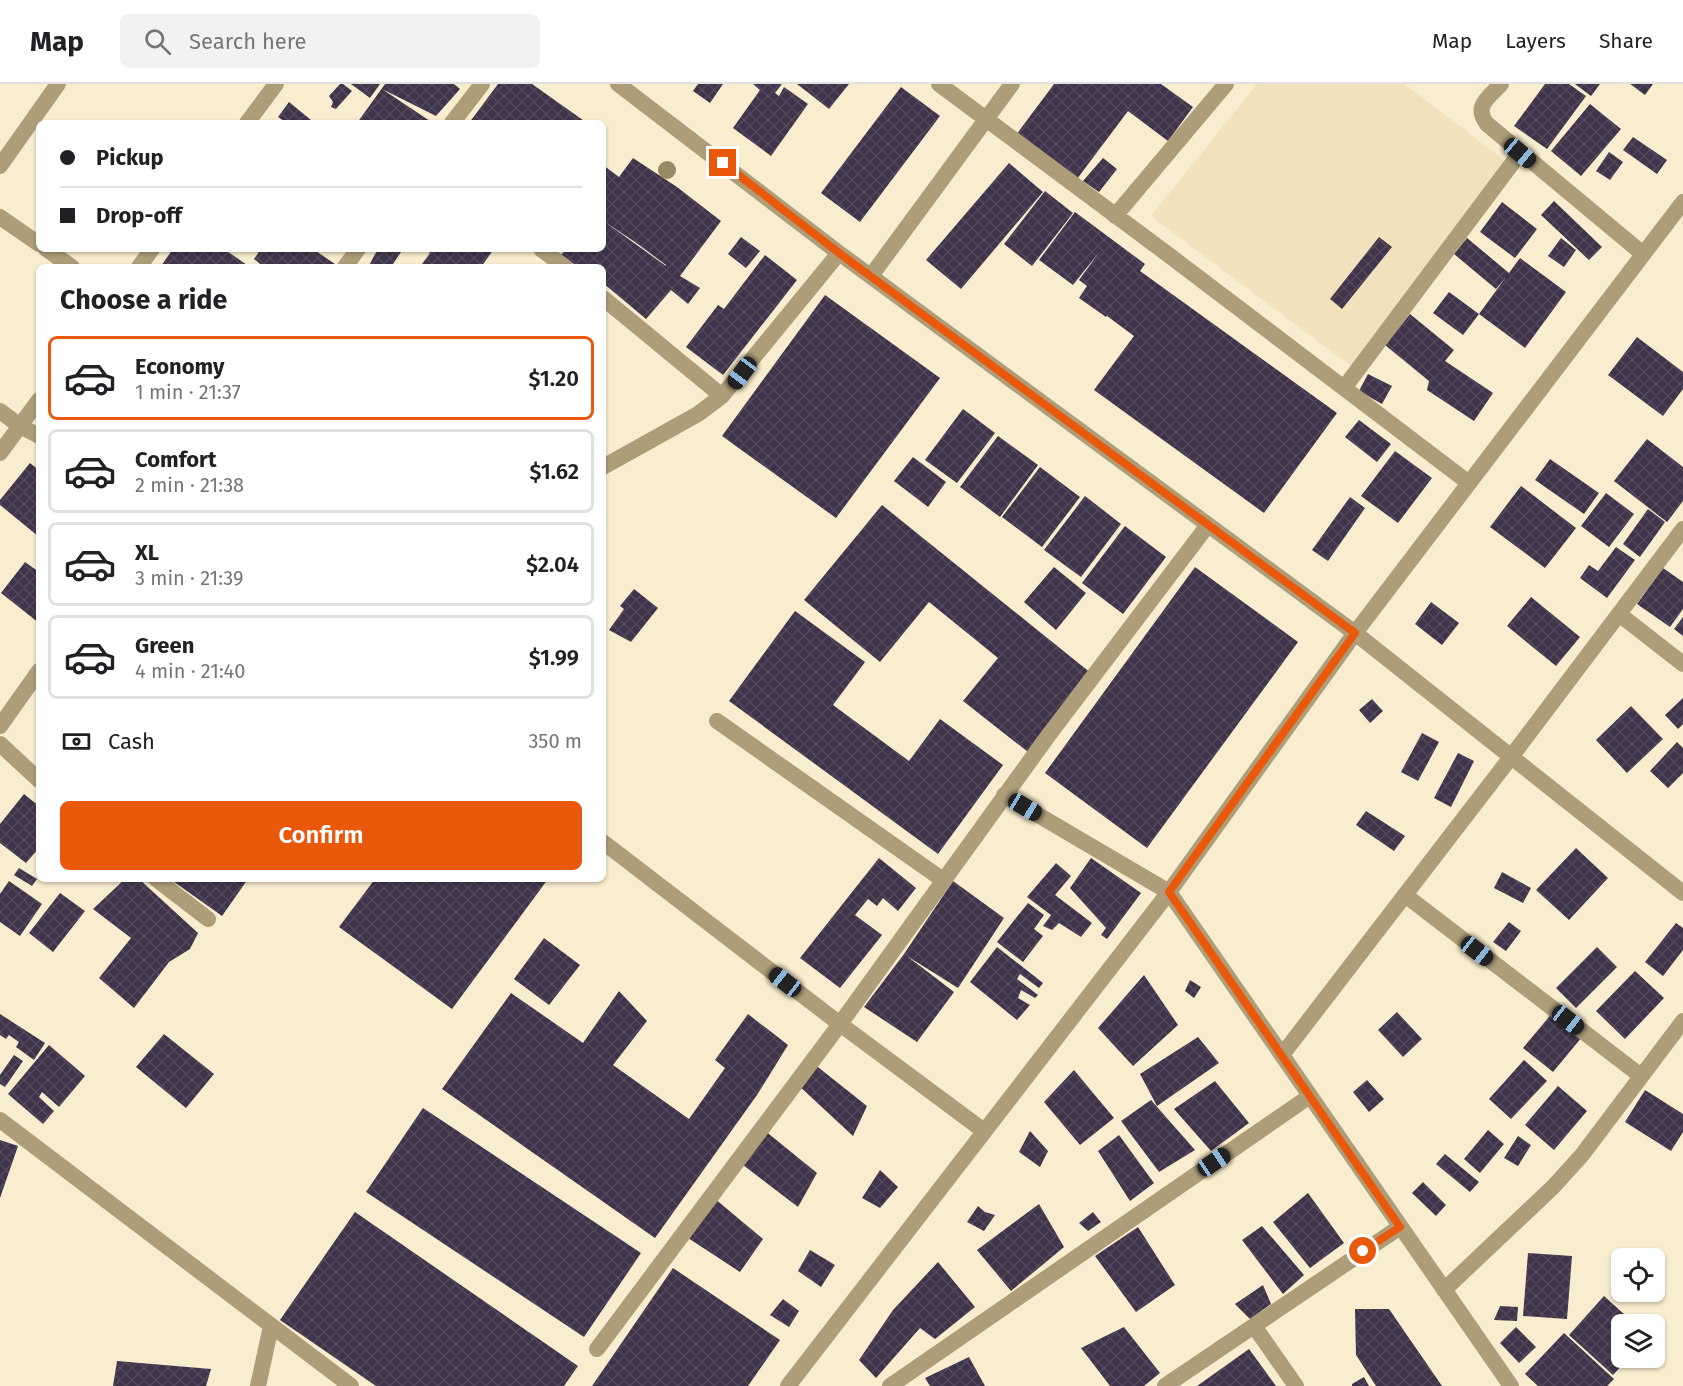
<!DOCTYPE html>
<meta charset="utf-8">
<style>
:root{--surface:#fff;--page:#f2f2f2;--text:#202124;--muted:#757577;--line:#e0e0e0;--accent:#ea580c}
body{margin:0;font-family:"Fira Sans",sans-serif;background:var(--page);color:var(--text);height:100vh;display:flex;flex-direction:column;font-size:22px;white-space:nowrap}
*{box-sizing:border-box;margin:0}
p{font-size:20px;color:var(--muted)}
.icon{flex:none;width:33px;height:33px;fill:none;stroke:currentColor;stroke-width:2;stroke-linecap:round;stroke-linejoin:round}
.map{position:relative;flex:1;overflow:hidden}
.sheet{position:absolute;left:36px;top:180px;width:570px;height:618px;display:flex;flex-direction:column;background:var(--surface);border-radius:9px;box-shadow:0 2px 4px #0004}
.sheet>*{flex:none}
.hud{position:absolute;left:36px;top:36px;width:570px;height:132px;border-radius:9px;box-shadow:0 2px 4px #0004;display:grid;align-content:center;height:132px;padding:0 24px;background:var(--surface)}
.fabs{position:absolute;left:1611px;top:1164px;display:grid;gap:12px}
.fabs a{display:grid;place-items:center;width:54px;height:54px;border-radius:9px;background:var(--surface);box-shadow:0 2px 4px #0004;font-size:30px}
.end{position:absolute;width:27px;height:27px;margin:-14px;border:8px solid #ea580c;background:#fff;box-shadow:0 0 0 3px #fff}
.from{border-radius:50%}
.car{position:absolute;width:18px;height:36px;margin:-18px -9px;border-radius:8px;box-shadow:0 0 4px 2px #0007;background:linear-gradient(#222 24%,#8ab4d8 0 40%,#222 0 76%,#8ab4d8 0 86%,#222 0)}
.hud b{display:flex;align-items:center;gap:21px;height:57px;font-size:22px}
.hud b+b{border-top:2px solid var(--line)}
.hud i{width:15px;height:15px;background:var(--text)}
ul{padding:0;list-style:none}
li{display:flex;align-items:center;gap:18px;height:84px;margin:0 12px 9px;padding:0 12px;border:3px solid var(--line);border-radius:9px}
li div{flex:1}
li b{display:block;font-size:22px}
li em{font-style:normal;font-weight:600}
li.active{border-color:var(--accent)}
li>.icon{width:54px;height:54px;stroke-width:1.5}
h2{padding:0 24px;font-size:27px;line-height:72px}
.pay{display:flex;align-items:center;gap:15px;height:66px;padding:0 24px;font-size:22px}
.pay p{margin-inline-start:auto}
.primary-button{display:flex;gap:12px;margin-top:auto;padding:12px 24px}
.primary-button a{flex:1;height:69px;border-radius:9px;background:var(--accent);color:#fff;font-size:24px;font-weight:600;line-height:69px;text-align:center}
header{display:flex;align-items:center;gap:36px;box-sizing:border-box;height:84px;padding:0 30px;background:var(--surface);border-bottom:2px solid var(--line)}
header strong{font-size:28px}
nav{display:flex;gap:33px;margin-inline-start:auto;font-size:21px}
.search{width:420px;height:54px;background:var(--page);display:flex;align-items:center;gap:15px;box-sizing:border-box;padding:0 21px;border-radius:9px;color:var(--muted);font-size:22px}
.map>svg:first-child{display:block}
.built{fill:#f1e2bd}
.building{fill:url(#building-cross-hatch);fill-rule:evenodd}
.lines{fill:none;stroke-linecap:round;stroke-linejoin:round}
.service{stroke:#ad9e79;stroke-width:16}
.minor{stroke:#ad9e79;stroke-width:16}
.tertiary{stroke:#ad9e79;stroke-width:16}
.tree{fill:#988a66}
.route{stroke:#ea580c;stroke-width:8}
</style>
<header>
<strong>Map</strong>
<div class="search"><svg class="icon" aria-label="search" viewBox="0 0 24 24"><circle cx="10" cy="10" r="6"/><path d="M15 15l6 6"/></svg>Search here</div>
<nav><a>Map</a><a>Layers</a><a>Share</a></nav>
</header>
<div class="map">
<svg width="1683" height="1302" viewBox="0 0 1683 1302">
<defs>
<pattern id="building-cross-hatch" width="8" height="8" patternUnits="userSpaceOnUse" patternTransform="scale(1.5)"><rect width="8" height="8" fill="#40344b"/><path d="M0 0l8 8M0 8l8-8" fill="none" stroke="#53485b"/></pattern>
</defs>
<rect width="100%" height="100%" fill="#f9edcf"/>
<path class="built" d="M1257,0H1404L1508,79L1351,282L1151,132Z"/>
<path class="building" d="M340,0H343L352,7L336,25L331,23L333,18L329,12Z
M351,0H380L370,14Z
M385,0H454L460,5L436,32L382,5L433,39H357Z
M498,0H532L587,39H469Z
M698,0H723L710,19L693,7Z
M753,0H782L775,9L779,12L784,3L808,20L771,72L733,44L760,6Z
M797,0H849L829,25Z
M1054,0H1161L1193,23L1168,57L1128,27L1074,99L1013,55Z
M1545,0H1569L1586,12L1547,65L1514,42Z
M1575,0H1600L1591,12Z
M1630,0H1653L1645,11Z
M901,3L940,32L860,138L821,109Z
M289,18L311,36L315,39H287L278,33Z
M1590,20L1621,45L1581,92L1551,67Z
M1633,53L1667,76L1657,90L1623,66Z
M1609,68L1623,78L1610,96L1596,87Z
M633,74L677,103L721,137L680,192L700,204L688,220L671,206L646,235L603,199V183H578L561,171L566,165H603V81L619,93ZM605,138L635,158L666,181V182Z
M1103,74L1117,85L1099,108L1083,97Z
M1009,79L1043,108L961,205L926,176Z
M1045,107L1073,129L1032,182L1004,160Z
M1554,117L1602,163L1589,176L1541,131Z
M1502,118L1537,145L1515,174L1480,148Z
M1075,128L1145,180L1140,187L1337,329L1264,429L1094,306L1134,252L1107,232L1113,224L1106,233L1079,214L1087,202L1079,196L1100,167L1073,201L1039,176Z
M741,153L760,167L746,184L728,170Z
M1379,153L1392,163L1342,225L1330,215Z
M1467,154L1509,189L1520,174L1566,208L1525,264L1479,230L1463,251L1433,229L1449,208L1479,230L1506,193L1496,205L1454,170Z
M1561,154L1576,166L1564,183L1548,172Z
M173,165H224L247,181L245,183H163L161,182Z
M261,165H313L335,180L333,183H264L254,175Z
M378,165H403L391,183H368Z
M424,165H494L481,183H420L430,169Z
M765,171L797,196L723,291L686,263L718,221L724,225Z
M825,211L940,294L836,434L722,352Z
M1410,230L1454,266L1445,277L1493,309L1474,337L1427,306L1429,297L1385,261Z
M1637,253L1683,288V305L1663,332L1608,291Z
M1368,290L1392,302L1382,320L1359,307Z
M963,325L995,349L957,399L925,376Z
M1359,336L1391,360L1377,378L1345,353Z
M998,352L1038,381L1000,433L960,403Z
M1647,355L1683,383V417L1667,438L1614,397Z
M1395,367L1432,394L1398,439L1361,412Z
M913,373L946,398L928,423L894,397Z
M1550,375L1599,409L1584,430L1535,396Z
M30,379L39,386L38,452L0,421V416Z
M1040,383L1080,413L1042,463L1002,433Z
M1521,402L1576,444L1545,484L1490,443Z
M1606,409L1634,430L1609,463L1581,442Z
M1085,412L1121,440L1081,493L1044,466Z
M1350,413L1365,424L1328,477L1312,466Z
M882,421L1092,590L1028,668L963,617L998,574L929,518L880,578L804,516Z
M1648,425L1665,438L1640,473L1623,460Z
M1125,442L1166,473L1123,530L1082,499Z
M1616,463L1635,476L1607,514L1580,494L1589,481L1598,487Z
M25,478L39,488V539L1,509Z
M1054,483L1086,509L1056,546L1024,518Z
M1195,483L1298,558L1147,764L1045,689Z
M1663,484L1683,498V525L1670,543L1637,520Z
M634,505L658,524L631,558L609,546L624,525L620,522Z
M1531,513L1580,553L1556,582L1507,542Z
M1431,518L1459,539L1442,561L1415,540Z
M795,527L865,578L833,621L909,677L940,635L1003,681L938,770L729,617Z
M1683,533V552L1674,545Z
M1683,614V640L1678,645L1665,631Z
M1372,615L1383,627L1370,639L1359,626Z
M1631,622L1663,655L1627,689L1596,656Z
M1422,649L1439,658L1418,697L1401,688Z
M1677,658L1683,664V689L1668,704L1650,687Z
M1458,669L1474,677L1451,723L1434,714Z
M24,710L39,722V764L26,779L0,759V740Z
M1366,727L1405,752L1394,767L1356,741Z
M1576,764L1608,794L1569,836L1536,806Z
M879,774L916,804L898,827L883,814L877,822L868,815L855,831L882,851L840,904L800,874Z
M1091,774L1141,809L1107,855L1101,851L1106,844L1070,804Z
M1056,779L1071,792L1055,811L1092,839L1081,853L1059,839L1052,846L1043,842L1051,831L1027,813Z
M19,784L37,795L32,802L14,791Z
M1502,788L1531,804L1523,819L1494,804Z
M125,795H139L198,849L190,865L169,878L134,924L99,894L131,854L93,825Z
M170,795H248L222,832Z
M375,795H548L452,925L339,843Z
M9,797L42,820L20,852L0,838V810Z
M953,797L1004,834L958,904L907,872L954,908L917,958L864,923L904,870Z
M60,809L85,827L53,868L29,849Z
M1028,819L1044,831L1034,845L1043,852L1023,878L997,858Z
M1509,838L1521,847L1506,867L1493,858Z
M1676,839L1683,844V866L1663,892L1645,878Z
M544,854L580,881L549,921L514,895Z
M997,863L1043,899L1039,904L1020,890L1017,895L1038,911L1035,914L1021,906L1018,914L1030,921L1017,936L970,898Z
M1597,863L1617,883L1576,924L1556,904Z
M1635,887L1664,914L1625,955L1596,927Z
M1144,891L1178,941L1133,982L1098,944Z
M1190,896L1201,903L1194,914L1185,907Z
M619,907L647,937L613,981L689,1035L725,984L715,976L748,930L788,961L757,1011L655,1154L442,1005L511,909L583,959Z
M1397,928L1422,955L1403,973L1378,946Z
M1553,928L1582,953L1553,988L1523,964Z
M0,930L45,959L34,976L16,963L19,958L9,951L6,955L0,951Z
M164,950L214,990L186,1024L136,983Z
M1198,953L1219,979L1157,1022L1140,990Z
M49,961L85,992L59,1023L42,1008L39,1013L54,1027L43,1040L8,1010Z
M14,971L23,977L5,1003L0,1000V991Z
M1524,976L1547,997L1511,1035L1489,1015Z
M814,980L867,1022L853,1052L797,1000Z
M1074,986L1114,1034L1080,1061L1044,1018Z
M1367,996L1384,1015L1369,1028L1353,1008Z
M1215,997L1249,1039L1211,1067L1174,1025Z
M1558,1002L1587,1027L1554,1066L1525,1041Z
M1645,1006L1683,1030V1048L1671,1067L1625,1038Z
M1151,1016L1195,1066L1159,1088L1121,1037Z
M423,1024L641,1169L584,1253L366,1108Z
M764,1046L817,1089L798,1123L743,1081Z
M1488,1046L1504,1060L1480,1089L1464,1075Z
M1030,1047L1048,1067L1040,1083L1019,1068Z
M1119,1051L1154,1099L1130,1117L1098,1067Z
M1518,1052L1531,1061L1518,1082L1504,1074Z
M0,1056L18,1062L0,1114Z
M1445,1070L1479,1098L1470,1108L1436,1080Z
M880,1086L898,1103L880,1124L862,1114Z
M1423,1098L1446,1121L1436,1132L1412,1109Z
M1308,1109L1344,1159L1310,1184L1273,1138Z
M714,1114L763,1155L740,1188L685,1152Z
M1039,1120L1064,1163L1011,1207L977,1166Z
M978,1122L985,1128L995,1131L984,1147L967,1138Z
M355,1128L578,1282L564,1302H376L280,1236Z
M1093,1128L1101,1138L1088,1147L1079,1139Z
M1262,1142L1304,1191L1283,1210L1242,1156Z
M1138,1143L1175,1201L1136,1228L1095,1172Z
M810,1166L835,1181L821,1203L798,1187Z
M1528,1169L1572,1172L1567,1235L1523,1232Z
M938,1178L975,1223L935,1255L920,1244L876,1294L859,1276L893,1226Z
M673,1184L780,1256L748,1302H592Z
M1263,1201L1271,1220L1250,1235L1235,1220Z
M1604,1212L1635,1240H1622V1274H1629L1613,1291L1569,1251Z
M783,1215L799,1227L789,1243L770,1231Z
M1500,1222L1518,1223L1517,1237L1494,1236Z
M1355,1225H1389L1442,1302H1376L1356,1271Z
M1124,1243L1160,1289L1144,1302H1110L1081,1264Z
M1516,1243L1536,1263L1519,1279L1500,1259Z
M1564,1249L1614,1295L1607,1302H1538L1525,1290Z
M1249,1265L1276,1302H1197Z
M969,1273L985,1302H930L925,1294Z
M117,1277L211,1285L206,1302H113Z
M1364,1293L1369,1302H1352V1300Z"/>
<g class="lines">
<path class="service" d="M717,637L943,796"/>
<path class="minor" d="M618,0L839,169L1355,549L1683,809
M939,0L1174,175L1469,399
M1501,0C1489,13 1473,22 1487,40L1643,170
M247,39L276,0
M452,39L482,0
M0,82L58,0
M1115,132L1226,0
M0,133L39,160
M46,165L72,183
M541,165L565,183
M139,183L152,165
M345,183L358,165
M871,192L1012,0
M603,214L722,312
M1344,304L1520,69
M0,327L20,342L39,352
M0,369L39,316
M603,383L698,330L722,312L839,169
M1619,530L1683,580
M0,642L39,587
M0,660L39,696
M1004,711L1169,808L1511,1302
M603,758L840,940L984,1047
M156,795L208,835
M1405,811L1641,992
M1282,971L1511,673L1683,445
M0,1036L351,1302
M1444,1206L1553,1103L1582,1071L1683,937
M1254,1242L1296,1302
M597,1265L840,940L1048,652L1208,441
M258,1302L271,1242
M890,1302L1310,1012
M1165,1302L1400,1143"/>
<path class="tertiary" d="M788,1302L1169,808L1355,549L1683,118"/>
</g>
<circle class="tree" cx="667" cy="86" r="9"/>
<g class="lines">
<path class="route" d="M723,79L839,169L1355,549L1169,808L1400,1143L1363,1167"/>
</g>
</svg>
<div class="fabs">
<a><svg class="icon" aria-label="locate" viewBox="0 0 24 24"><circle cx="12" cy="12" r="6"/><path d="M12 2v4M12 18v4M2 12h4M18 12h4"/></svg></a>
<a><svg class="icon" aria-label="layers" viewBox="0 0 24 24"><path d="M12 4l9 5-9 5-9-5zM3 14l9 5 9-5"/></svg></a>
</div>
<i class="end from" style="left:1363px;top:1167px"></i>
<i class="end" style="left:723px;top:79px"></i>
<i class="car" style="left:1520px;top:69px;rotate:130deg"></i>
<i class="car" style="left:742px;top:289px;rotate:217deg"></i>
<i class="car" style="left:1025px;top:723px;rotate:121deg"></i>
<i class="car" style="left:1477px;top:867px;rotate:128deg"></i>
<i class="car" style="left:785px;top:898px;rotate:308deg"></i>
<i class="car" style="left:1568px;top:936px;rotate:128deg"></i>
<i class="car" style="left:1214px;top:1078px;rotate:56deg"></i>
<div class="hud">
<b><i class="from"></i>Pickup</b>
<b><i></i>Drop-off</b>
</div>
<section class="sheet">
<h2>Choose a ride</h2>
<ul>
<li class="active"><svg class="icon" aria-label="car" viewBox="0 0 24 24"><path d="M5 17H2v-5l4-1 3-4h7l3 4 3 1v5h-3M9 17h6M6 11h13"/><circle cx="7" cy="17" r="2"/><circle cx="17" cy="17" r="2"/></svg><div><b>Economy</b><p>1 min · 21:37</p></div><em>$1.20</em></li>
<li><svg class="icon" aria-label="car" viewBox="0 0 24 24"><path d="M5 17H2v-5l4-1 3-4h7l3 4 3 1v5h-3M9 17h6M6 11h13"/><circle cx="7" cy="17" r="2"/><circle cx="17" cy="17" r="2"/></svg><div><b>Comfort</b><p>2 min · 21:38</p></div><em>$1.62</em></li>
<li><svg class="icon" aria-label="car" viewBox="0 0 24 24"><path d="M5 17H2v-5l4-1 3-4h7l3 4 3 1v5h-3M9 17h6M6 11h13"/><circle cx="7" cy="17" r="2"/><circle cx="17" cy="17" r="2"/></svg><div><b>XL</b><p>3 min · 21:39</p></div><em>$2.04</em></li>
<li><svg class="icon" aria-label="car" viewBox="0 0 24 24"><path d="M5 17H2v-5l4-1 3-4h7l3 4 3 1v5h-3M9 17h6M6 11h13"/><circle cx="7" cy="17" r="2"/><circle cx="17" cy="17" r="2"/></svg><div><b>Green</b><p>4 min · 21:40</p></div><em>$1.99</em></li>
</ul>
<div class="pay"><svg class="icon" aria-label="cash" viewBox="0 0 24 24"><path d="M3 7h18v10H3z"/><circle cx="12" cy="12" r="2"/></svg>Cash<p>350 m</p></div>
<div class="primary-button"><a>Confirm</a></div>
</section>
</div>
